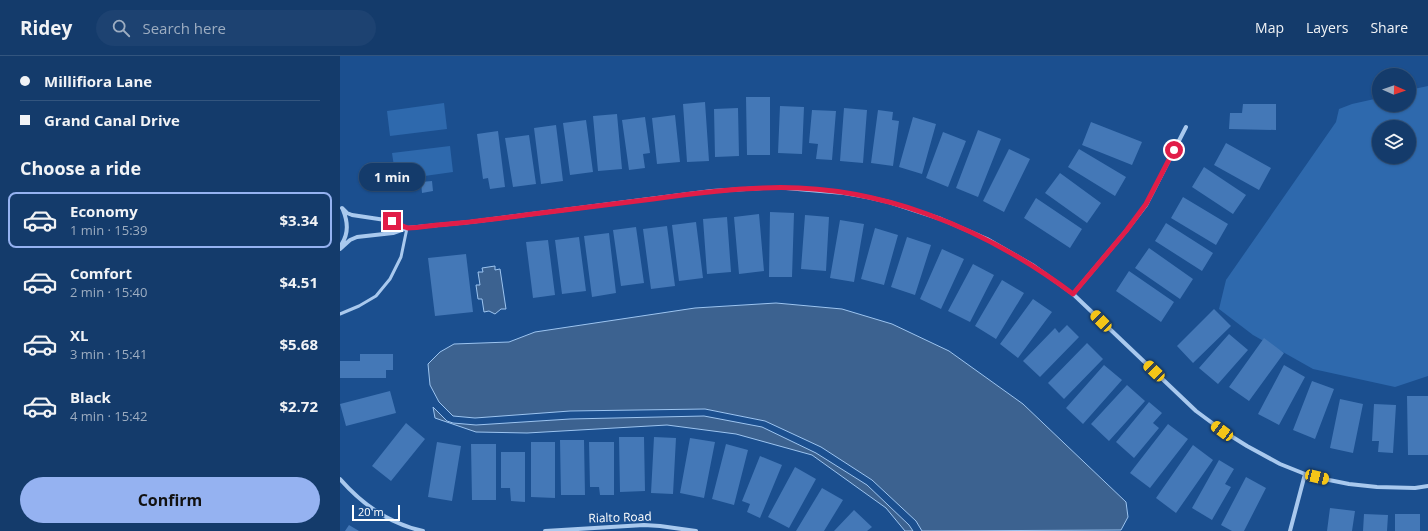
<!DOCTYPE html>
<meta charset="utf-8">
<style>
:root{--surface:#143b6b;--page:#1d4271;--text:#f1f3f6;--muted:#9dadc1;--line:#33557e;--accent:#95b2f1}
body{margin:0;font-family:"Open Sans",sans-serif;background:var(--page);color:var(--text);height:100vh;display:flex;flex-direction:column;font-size:15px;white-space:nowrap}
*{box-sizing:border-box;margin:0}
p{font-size:13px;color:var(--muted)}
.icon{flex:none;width:22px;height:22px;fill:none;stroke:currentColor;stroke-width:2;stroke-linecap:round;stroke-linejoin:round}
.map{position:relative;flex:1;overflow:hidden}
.drawer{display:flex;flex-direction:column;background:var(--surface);width:340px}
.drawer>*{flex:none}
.banner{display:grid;align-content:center;height:88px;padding:0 20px;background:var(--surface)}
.needle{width:26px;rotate:92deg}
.controls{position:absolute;left:1032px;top:12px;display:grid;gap:8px}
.controls a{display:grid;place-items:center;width:44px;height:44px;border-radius:50%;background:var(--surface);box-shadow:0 1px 3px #0004,0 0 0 1px var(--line);font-size:20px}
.scale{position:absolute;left:12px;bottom:10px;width:48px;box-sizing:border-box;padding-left:4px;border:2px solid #fff;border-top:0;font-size:11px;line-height:14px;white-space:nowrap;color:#fff;-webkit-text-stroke:3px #1b4f8f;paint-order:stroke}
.end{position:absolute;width:18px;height:18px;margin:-9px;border:5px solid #e11d48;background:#fff;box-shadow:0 0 0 2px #fff}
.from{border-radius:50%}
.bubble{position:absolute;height:28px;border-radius:14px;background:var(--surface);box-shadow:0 1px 3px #0004,0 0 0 1px var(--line);font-size:13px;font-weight:700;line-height:28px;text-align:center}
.car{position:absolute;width:12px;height:24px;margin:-12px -6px;border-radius:5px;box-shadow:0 0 3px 1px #0007;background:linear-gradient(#f5c518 24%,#345 0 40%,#f5c518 0 76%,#345 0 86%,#f5c518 0)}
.banner b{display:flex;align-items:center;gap:14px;height:38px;font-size:15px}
.banner b+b{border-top:1px solid var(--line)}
.banner i{width:10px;height:10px;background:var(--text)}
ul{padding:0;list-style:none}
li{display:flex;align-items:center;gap:12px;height:56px;margin:0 8px 6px;padding:0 12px;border:2px solid transparent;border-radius:8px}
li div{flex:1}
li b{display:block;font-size:15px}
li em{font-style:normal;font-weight:700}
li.current{border-color:var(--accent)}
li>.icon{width:36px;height:36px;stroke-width:1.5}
h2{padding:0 20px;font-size:18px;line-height:48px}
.primary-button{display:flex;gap:8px;margin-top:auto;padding:8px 20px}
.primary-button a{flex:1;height:46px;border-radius:24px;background:var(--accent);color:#111;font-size:16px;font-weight:700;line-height:46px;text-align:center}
header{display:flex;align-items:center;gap:24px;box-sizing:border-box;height:56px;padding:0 20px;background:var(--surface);border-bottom:1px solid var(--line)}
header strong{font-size:19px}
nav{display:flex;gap:22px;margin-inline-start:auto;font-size:14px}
.search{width:280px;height:36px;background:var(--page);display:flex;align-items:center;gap:10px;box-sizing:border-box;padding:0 14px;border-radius:22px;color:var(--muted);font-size:15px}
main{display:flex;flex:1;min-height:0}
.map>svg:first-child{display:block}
.green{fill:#2e69ad;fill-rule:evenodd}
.water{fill:#3c6290;stroke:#9cc4f0}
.building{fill:#4478b7}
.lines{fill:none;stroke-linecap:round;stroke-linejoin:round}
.service{stroke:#a9c9ee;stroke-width:3}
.minor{stroke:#a9c9ee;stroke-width:4}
.route{stroke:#e11d48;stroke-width:5}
.labels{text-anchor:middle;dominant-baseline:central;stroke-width:3;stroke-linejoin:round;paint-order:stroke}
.street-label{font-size:12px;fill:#fff;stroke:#1b4f8f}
</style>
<header>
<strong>Ridey</strong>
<div class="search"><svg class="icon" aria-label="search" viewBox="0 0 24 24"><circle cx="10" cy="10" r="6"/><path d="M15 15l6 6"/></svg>Search here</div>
<nav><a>Map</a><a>Layers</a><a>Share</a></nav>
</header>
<main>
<section class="drawer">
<div class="banner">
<b><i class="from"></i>Millifiora Lane</b>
<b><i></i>Grand Canal Drive</b>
</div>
<h2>Choose a ride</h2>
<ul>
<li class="current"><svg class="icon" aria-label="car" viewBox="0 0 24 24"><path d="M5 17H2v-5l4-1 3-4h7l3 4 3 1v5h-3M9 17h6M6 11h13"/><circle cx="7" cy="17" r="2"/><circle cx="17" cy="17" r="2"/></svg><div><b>Economy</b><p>1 min · 15:39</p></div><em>$3.34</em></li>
<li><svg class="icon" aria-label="car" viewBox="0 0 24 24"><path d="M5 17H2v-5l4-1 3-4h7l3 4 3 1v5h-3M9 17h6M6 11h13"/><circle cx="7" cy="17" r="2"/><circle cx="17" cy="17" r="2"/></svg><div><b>Comfort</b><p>2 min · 15:40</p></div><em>$4.51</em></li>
<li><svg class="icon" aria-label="car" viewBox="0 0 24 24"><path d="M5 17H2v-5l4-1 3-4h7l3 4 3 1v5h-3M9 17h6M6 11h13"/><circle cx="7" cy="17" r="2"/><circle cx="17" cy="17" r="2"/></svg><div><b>XL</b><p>3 min · 15:41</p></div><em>$5.68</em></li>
<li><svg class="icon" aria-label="car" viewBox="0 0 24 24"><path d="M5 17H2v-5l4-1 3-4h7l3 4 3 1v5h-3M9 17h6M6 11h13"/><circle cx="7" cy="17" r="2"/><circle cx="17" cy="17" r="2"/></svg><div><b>Black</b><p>4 min · 15:42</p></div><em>$2.72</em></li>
</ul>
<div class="primary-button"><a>Confirm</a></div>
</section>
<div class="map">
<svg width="1088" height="475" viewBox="0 0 1088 475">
<rect width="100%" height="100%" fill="#1b4f8f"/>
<path class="green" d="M1088,30V320L1055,331L973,313L913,279L879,253L886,224L996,66L999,53L1012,48L1039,42V49H1069V34ZM1039,71H1069V101H1039Z
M104,47L107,73L50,80L47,55Z
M110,90L113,116L56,124L52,97Z"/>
<path class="water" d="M155,210V214L160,213L166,253H161L155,258L149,255L144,256L142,243H138L136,229H140L138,216H143L142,212Z
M436,247L502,253L552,268L609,295L683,348L786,446L788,461L781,474L582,475L576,465L532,424L481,391L425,365L365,353L230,355L135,362L113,360L99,346L90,329L88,308L100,296L114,288L169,286L195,276L355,252Z
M93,351L107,365L113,367L136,369L230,363L364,360L422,371L476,397L527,429L569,469L573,475H565L546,452L472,399L396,378L327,369L187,377L136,376L95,362Z"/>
<path class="building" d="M406,41H430V99H407Z
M365,46L369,105L347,106L343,48Z
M903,48H936V74L889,73L890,57H902Z
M440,50L464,51L462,98L438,97Z
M398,52L399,100L375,101L374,53Z
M504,52L527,54L523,107L500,105Z
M472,54L496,55L492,104L476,103L478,88L469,87Z
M538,54L553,56L552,64L559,65L553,110L531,107Z
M277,58L282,113L258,115L253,60Z
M335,59L340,106L317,108L312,62Z
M305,61L310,97L303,98L305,112L289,114L282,64Z
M573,61L596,68L582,118L559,111Z
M246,64L253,116L230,119L223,67Z
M751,66L802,86L792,109L742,89Z
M216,69L223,125L201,128L194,72Z
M638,74L661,83L638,141L616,132Z
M158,75L165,131L150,133L148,122L143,123L137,78Z
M603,76L626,85L608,131L586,122Z
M189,79L196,128L173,131L165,82Z
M886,87L931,112L919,134L874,109Z
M669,93L690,103L664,156L643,145Z
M739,93L786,121L775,140L728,111Z
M864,111L906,139L893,158L852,131Z
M720,117L761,147L747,167L705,137Z
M92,125L93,135L82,137L81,126Z
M843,141L888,168L876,189L831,162Z
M696,142L742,173L730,192L684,162Z
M430,156L454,157L452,221H429Z
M419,158L424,215L399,218L394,161Z
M465,159L489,161L486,215L461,213Z
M387,161L391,216L367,218L363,163Z
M500,164L524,168L514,226L490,222Z
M356,166L363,222L339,225L332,169Z
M826,167L873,197L862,215L815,185Z
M327,170L335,230L311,233L303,173Z
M296,171L304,227L281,230L273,174Z
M535,172L558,179L544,229L521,223Z
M269,177L276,237L252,241L244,180Z
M239,181L246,235L222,238L215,184Z
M567,181L591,189L575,239L551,231Z
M208,184L215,239L193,242L186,186Z
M809,192L853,223L840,243L795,212Z
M602,193L624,203L601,253L580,243Z
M126,198L133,256L95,260L88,202Z
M633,208L654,219L630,266L608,255Z
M789,215L834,246L821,266L776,235Z
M662,224L684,237L656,283L635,270Z
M693,243L712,256L678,302L660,288Z
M874,253L891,270L853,307L837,290Z
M727,269L739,281L700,321L683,305L715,272L719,277Z
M889,278L908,294L878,328L859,312Z
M924,282L944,297L909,345L889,331Z
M747,287L763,303L724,343L708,327Z
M20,298H53V314H46V322H0V305H20Z
M764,309L782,324L743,368L726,352Z
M944,309L965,321L939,369L918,358Z
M972,325L994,333L975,383L953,374Z
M787,329L805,345L769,385L751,368Z
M50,335L56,357L6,370L0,348Z
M1067,340H1088V399H1068Z
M1000,343L1023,348L1013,397L990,392Z
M809,346L822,357L813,367L819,372L794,402L776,386Z
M1034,348L1056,349L1053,397L1038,396L1039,385H1032Z
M66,367L85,383L51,425L32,410Z
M828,368L848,383L810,432L790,417Z
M279,381H304L305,435L280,436Z
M314,381L336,382L333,438L311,437Z
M350,382L375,386L364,442L340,437Z
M220,384H244L245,439H221Z
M97,386L121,390L112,445L88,441Z
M191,386H215V442L191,441Z
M249,386H274V439H260L259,431H250Z
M131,388H156V444H132Z
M386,388L408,394L394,449L372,443Z
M853,389L873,404L836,457L816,442Z
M161,396H185V446L171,445L170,432H161Z
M420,400L442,409L420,462L407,456L410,448L402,445Z
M879,404L894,413L885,428L891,431L872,464L852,452Z
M455,411L476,423L449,472L428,461Z
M906,421L926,432L904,475H892L881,469Z
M482,432L503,444L484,475H456Z
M990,452L1015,455L1012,475H987Z
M514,454L532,471L527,475H494Z
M1024,458L1048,459L1047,475H1023Z
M1055,458H1080V475H1055Z
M9,469L19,475H5Z"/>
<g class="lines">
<path class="service" d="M0,258L19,250L36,240L50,223L61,201L67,172"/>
<path class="minor" d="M2,152L7,157L12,159L52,165L67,172
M1,189C9,178 8,166 3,154
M0,193L10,184L17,181L53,177L67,172L130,166L372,135L423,132H446L504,137L527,141L549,146L601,163L647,183L694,210L733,238L856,355L883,375L907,390L940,408L965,418L989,424L1009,428L1037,431L1075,432L1088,430
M733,238L786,175L806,149L846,71
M0,423C22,448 50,468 83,475
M205,475L304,469L320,470L356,475
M950,475L965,418"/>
</g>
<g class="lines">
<path class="route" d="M52,165C57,167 63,171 68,172C78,172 88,170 97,169C127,167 156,163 185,159C228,154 270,148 313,143C349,138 386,133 423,132C536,127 644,171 733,238L786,175L806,148L834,94"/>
</g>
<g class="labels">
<g class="street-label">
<text transform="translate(280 461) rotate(-2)">Rialto Road</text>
</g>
</g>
</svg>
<div class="controls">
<a><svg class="needle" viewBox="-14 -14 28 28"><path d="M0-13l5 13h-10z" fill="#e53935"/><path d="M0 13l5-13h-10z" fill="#9dadc1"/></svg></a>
<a><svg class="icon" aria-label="layers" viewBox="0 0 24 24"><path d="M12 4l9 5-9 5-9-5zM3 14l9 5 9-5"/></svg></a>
</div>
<div class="scale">20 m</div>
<i class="end from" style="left:834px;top:94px"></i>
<i class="end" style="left:52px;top:165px"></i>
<div class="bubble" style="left:19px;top:107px;width:66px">1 min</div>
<i class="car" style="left:761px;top:265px;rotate:315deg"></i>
<i class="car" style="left:814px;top:315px;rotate:314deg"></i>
<i class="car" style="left:882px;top:375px;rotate:307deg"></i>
<i class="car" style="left:977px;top:421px;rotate:104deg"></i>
</div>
</main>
